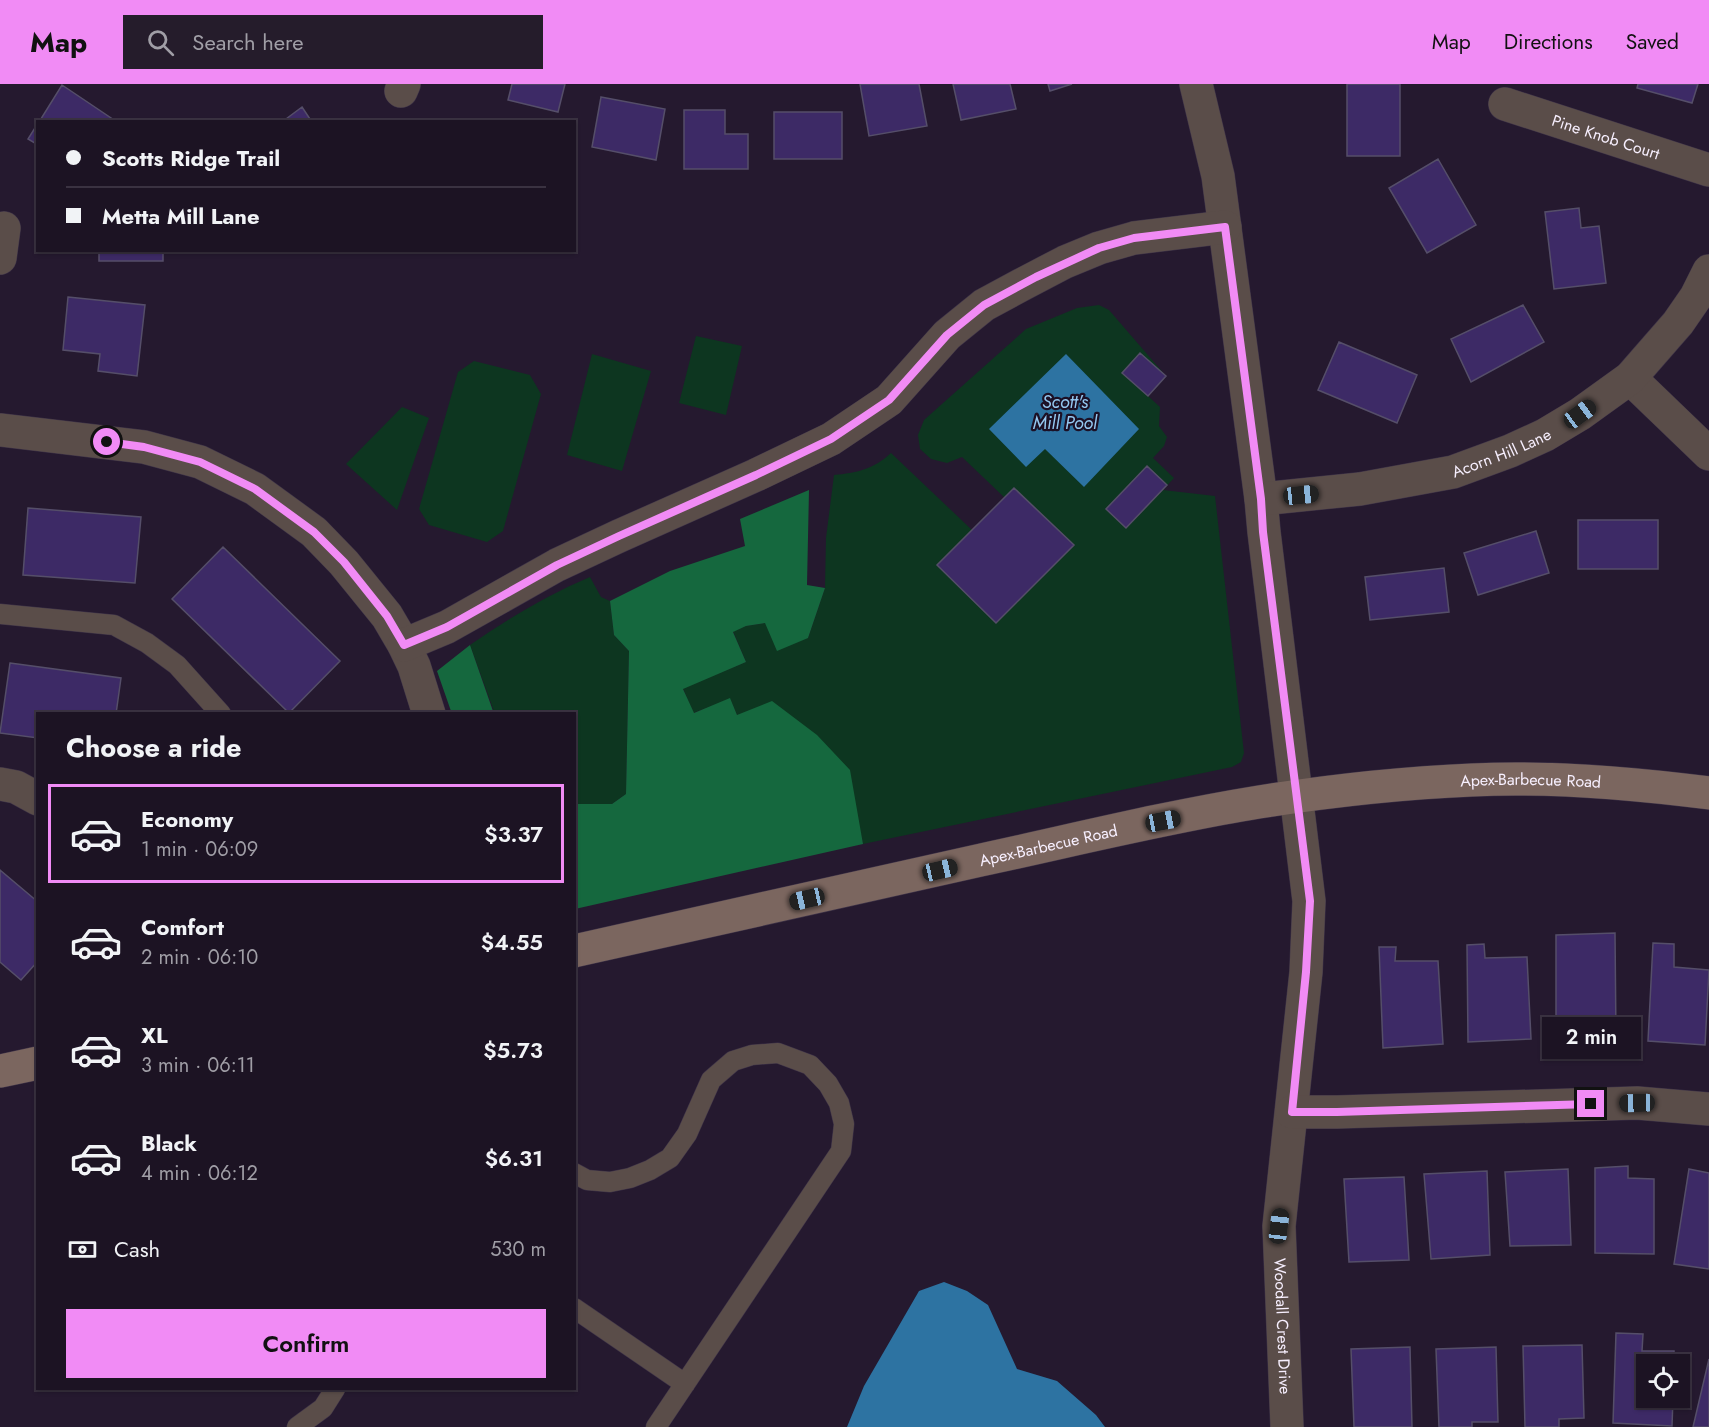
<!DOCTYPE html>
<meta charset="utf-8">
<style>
:root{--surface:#1c1323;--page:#251c2b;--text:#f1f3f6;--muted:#a09ea6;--line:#3a3241;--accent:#f18bf5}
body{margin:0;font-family:Jost,sans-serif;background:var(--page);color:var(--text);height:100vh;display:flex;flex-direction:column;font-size:22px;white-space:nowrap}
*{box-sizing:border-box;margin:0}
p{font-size:20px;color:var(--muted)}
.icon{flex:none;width:33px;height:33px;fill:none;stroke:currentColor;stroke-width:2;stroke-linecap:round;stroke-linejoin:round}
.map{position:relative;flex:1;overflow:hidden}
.sheet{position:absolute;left:36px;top:628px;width:540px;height:678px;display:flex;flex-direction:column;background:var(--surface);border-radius:0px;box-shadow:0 2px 4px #0004,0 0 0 2px var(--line)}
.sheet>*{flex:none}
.guide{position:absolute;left:36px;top:36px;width:540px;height:132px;border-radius:0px;box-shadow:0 2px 4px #0004,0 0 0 2px var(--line);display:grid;align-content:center;height:132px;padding:0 30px;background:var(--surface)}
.controls{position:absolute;left:1636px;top:1270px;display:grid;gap:12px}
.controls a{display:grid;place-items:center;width:54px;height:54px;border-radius:0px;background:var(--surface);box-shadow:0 2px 4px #0004,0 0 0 2px var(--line);font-size:30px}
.end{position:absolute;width:27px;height:27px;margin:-14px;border:8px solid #f18bf5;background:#111;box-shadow:0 0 0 3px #111}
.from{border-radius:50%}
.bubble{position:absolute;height:42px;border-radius:0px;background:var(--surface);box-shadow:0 2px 4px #0004,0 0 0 2px var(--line);font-size:20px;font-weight:600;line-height:42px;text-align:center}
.car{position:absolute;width:18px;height:36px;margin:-18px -9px;border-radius:8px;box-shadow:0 0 4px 2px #0007;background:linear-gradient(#222 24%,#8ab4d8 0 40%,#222 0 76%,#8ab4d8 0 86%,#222 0)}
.guide b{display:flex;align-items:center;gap:21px;height:57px;font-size:22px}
.guide b+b{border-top:2px solid var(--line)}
.guide i{width:15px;height:15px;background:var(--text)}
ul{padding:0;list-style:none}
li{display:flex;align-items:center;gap:18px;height:99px;margin:0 12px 9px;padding:0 18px;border:3px solid transparent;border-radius:0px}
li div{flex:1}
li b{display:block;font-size:22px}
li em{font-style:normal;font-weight:600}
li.current{border-color:var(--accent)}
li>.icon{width:54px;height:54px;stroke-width:1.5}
h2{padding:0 30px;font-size:27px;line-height:72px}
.pay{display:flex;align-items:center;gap:15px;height:66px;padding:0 30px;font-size:22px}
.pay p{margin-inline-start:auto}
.cta{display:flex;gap:12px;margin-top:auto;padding:12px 30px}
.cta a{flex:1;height:69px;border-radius:0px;background:var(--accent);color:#111;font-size:24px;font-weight:600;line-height:69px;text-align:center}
header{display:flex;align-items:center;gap:36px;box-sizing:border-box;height:84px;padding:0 30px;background:var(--accent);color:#111}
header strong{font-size:28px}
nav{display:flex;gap:33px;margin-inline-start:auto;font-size:21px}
.search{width:420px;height:54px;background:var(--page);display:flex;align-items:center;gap:15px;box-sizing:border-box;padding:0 21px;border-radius:0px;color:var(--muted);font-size:22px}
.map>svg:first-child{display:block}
.green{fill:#0d3620}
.forest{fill:#15683e}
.water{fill:#2d73a2}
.building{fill:#3d2a66;stroke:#554e69;stroke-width:1.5}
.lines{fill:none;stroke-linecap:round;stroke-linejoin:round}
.lane-casing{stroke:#3e3348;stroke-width:21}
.street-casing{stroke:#3e3348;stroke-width:34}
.secondary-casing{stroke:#3e3348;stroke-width:34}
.lane{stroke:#5a4d49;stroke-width:20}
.street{stroke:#5a4d49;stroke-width:33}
.secondary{stroke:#7b665f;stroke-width:33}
.route{stroke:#f18bf5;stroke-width:8}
.labels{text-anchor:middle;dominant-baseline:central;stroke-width:4.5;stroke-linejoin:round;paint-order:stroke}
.street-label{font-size:16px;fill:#f7effe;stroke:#1c1025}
.water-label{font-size:18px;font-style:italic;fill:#94c8f1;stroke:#1c1025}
</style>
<header>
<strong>Map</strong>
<div class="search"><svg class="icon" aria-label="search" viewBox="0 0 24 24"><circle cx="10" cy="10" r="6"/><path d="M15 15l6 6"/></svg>Search here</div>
<nav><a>Map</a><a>Directions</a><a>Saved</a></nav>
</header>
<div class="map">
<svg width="1709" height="1343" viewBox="0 0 1709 1343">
<rect width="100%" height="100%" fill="#25192f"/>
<path class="green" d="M1099,221L1109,226L1166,292L1148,312L1160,323L1159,342L1167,353L1164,362L1153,374L1174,394L1163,406L1215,412L1244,669L1241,678L1232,683L863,760L857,731L737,631L730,615L693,629L683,604L746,578L733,547L746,542L765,539L808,554L825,504L826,454L834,391C856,389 874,385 891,369L972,446L937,481L995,538L1005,414L962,373L947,379L931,375L920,365L918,351L924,336L1026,245L1077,224Z
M696,252L742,262L726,331L679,319Z
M592,270L651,287L622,387L567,371Z
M474,277L530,291L541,310L503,447L487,458L429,441L419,425L458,288Z
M402,323L429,334L397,426L346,380Z
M590,493L601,513L610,517L614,551L629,567L626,710L612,720H575L574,630H495L470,561C508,535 547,511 590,493Z"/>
<path class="forest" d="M809,406L807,501L825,504L808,554L777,567L765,539L746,542L733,548L746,578L683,605L694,629L730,614L737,631L772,617L817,651L850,686L863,760L575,825V720H612L626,710L629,567L614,551L610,517L670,487L745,462L740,435Z
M470,561L494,630H452L437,587Z"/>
<path class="water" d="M1066,270L1139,345L1084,403L1045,365L1026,383L989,345Z
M944,1198L967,1207L988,1221L1017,1285L1057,1297L1096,1331L1105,1343H847L864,1302L919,1207Z"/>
<path class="building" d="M512,0H565L558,28L508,16Z
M860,0H919L927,42L869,52Z
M953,0H1010L1016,25L961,36Z
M1048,0H1072L1050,7Z
M1347,0H1400V72H1347Z
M1638,0H1698L1692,19L1637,4Z
M62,1L117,38H39Z
M601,13L665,25L656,76L592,63Z
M302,23L312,38H282Z
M684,26H725V50H748V85H684Z
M774,28H842V75H774Z
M38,39V61L28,55Z
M1438,75L1476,141L1427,169L1389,104Z
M1579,124L1581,144L1599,142L1606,199L1554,205L1545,128Z
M99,166H163V177H99Z
M68,213L145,221L137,292L98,287L100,270L63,266Z
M1523,221L1544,258L1471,298L1451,255Z
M1339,258L1417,291L1397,339L1318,306Z
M1140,269L1166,292L1148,312L1122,289Z
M1147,382L1167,401L1126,444L1106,425Z
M1014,404L1074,461L996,539L937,481Z
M28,424L141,433L135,499L23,491Z
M1578,436H1658V485H1578Z
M1536,447L1549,489L1478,511L1464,469Z
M223,463L340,577L289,629L172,515Z
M1444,484L1449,528L1370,536L1365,493Z
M10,579L121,594L116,630H38V654L0,649Z
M0,786L38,818V877L21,896L0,878Z
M1615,849L1616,953L1556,954V851Z
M1653,859L1674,860V883L1709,886L1705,961L1648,957Z
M1484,860L1485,874L1527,873L1531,955L1468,958L1467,861Z
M1379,863H1396L1395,877H1438L1443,960L1383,964Z
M1628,1082V1094L1654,1095V1170L1595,1169V1084Z
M1568,1085L1571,1161L1510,1162L1505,1088Z
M1689,1085L1709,1089V1185L1674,1180Z
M1487,1087L1490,1171L1431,1175L1424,1090Z
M1404,1093L1409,1176L1349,1178L1344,1095Z
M1616,1249L1643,1250L1642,1267H1674V1281H1647V1314H1673L1672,1342L1613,1339Z
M1582,1261L1584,1334L1559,1335V1343H1525L1523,1262Z
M1410,1263L1412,1343H1354L1351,1265Z
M1496,1263L1498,1338H1472V1343H1439L1436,1265Z
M1709,1275V1343H1693Z"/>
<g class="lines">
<defs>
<path id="lane" d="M0,530L114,541L147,559L177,581L221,630
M574,1089L587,1096L610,1098L630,1094L650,1086L670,1074L687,1050L711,996L733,977L752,971L778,969L810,981L828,1000L839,1019L844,1040L841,1067L656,1343
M574,1224L685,1300
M297,1343L323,1324L335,1305"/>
<g id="street">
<path id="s1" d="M1196,0L1218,92L1261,415L1264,448L1309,817L1306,888L1279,1142L1287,1343"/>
<path d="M401,7L404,0"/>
<path id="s2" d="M1505,20L1709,86"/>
<path d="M0,174L4,144"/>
<path d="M1630,294L1709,370"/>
<path d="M0,346L144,363L200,378L255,405L314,448L344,479L387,532L404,561L414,582L429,630"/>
<path id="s3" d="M1261,415L1360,405L1453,388L1510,367L1545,351L1580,330L1630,294L1678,239L1696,213L1709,187"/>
<path d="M404,561L447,543L557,481L619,452L756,391L831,355L889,316L947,251L984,221L1021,201L1065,178L1099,164L1134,154L1225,143"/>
<path d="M0,700L16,703L38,715"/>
<path d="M1292,1028H1337L1637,1019L1709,1025"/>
</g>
<g id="secondary">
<path id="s4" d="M574,867C710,837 846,807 981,776C1074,756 1166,733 1259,718C1329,707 1401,699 1472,696C1551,692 1631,699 1709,709"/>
<path d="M0,987L38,979"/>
</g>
</defs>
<use href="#lane" class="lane-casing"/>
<use href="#street" class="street-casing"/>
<use href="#secondary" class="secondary-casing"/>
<use href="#lane" class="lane"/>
<use href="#street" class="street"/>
<use href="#secondary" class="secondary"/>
</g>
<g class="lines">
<path class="route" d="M107,358L144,363L200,378L255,405L314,448L344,478L387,532L404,561L447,543L557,481L619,452L756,391L831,355L889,316L947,251L984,221L1036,193L1099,164L1134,154L1225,143L1261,415L1263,448L1310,817L1306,888L1292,1028H1337L1591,1020"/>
</g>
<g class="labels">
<g class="street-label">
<text stroke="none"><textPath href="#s2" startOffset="106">Pine Knob Court</textPath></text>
<text stroke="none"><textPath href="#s3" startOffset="246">Acorn Hill Lane</textPath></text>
<text stroke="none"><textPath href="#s4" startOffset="974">Apex-Barbecue Road</textPath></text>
<text stroke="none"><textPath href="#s4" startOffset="486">Apex-Barbecue Road</textPath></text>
<text stroke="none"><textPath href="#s1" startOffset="1252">Woodall Crest Drive</textPath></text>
</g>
<g class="water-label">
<text x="1065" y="318">Scott's<tspan x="1065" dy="21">Mill Pool</tspan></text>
</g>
</g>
</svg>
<div class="controls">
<a><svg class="icon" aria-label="locate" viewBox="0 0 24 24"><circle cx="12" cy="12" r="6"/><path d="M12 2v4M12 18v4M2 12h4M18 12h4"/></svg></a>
</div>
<i class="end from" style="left:107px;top:358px"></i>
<i class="end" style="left:1591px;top:1020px"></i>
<div class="bubble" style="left:1542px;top:933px;width:99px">2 min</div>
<i class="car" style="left:1580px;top:330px;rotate:54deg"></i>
<i class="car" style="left:1301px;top:411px;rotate:84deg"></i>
<i class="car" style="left:1163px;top:737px;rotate:79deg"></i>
<i class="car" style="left:940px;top:786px;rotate:77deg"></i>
<i class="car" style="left:807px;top:815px;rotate:257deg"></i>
<i class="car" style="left:1637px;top:1019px;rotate:269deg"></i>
<i class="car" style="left:1279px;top:1142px;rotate:7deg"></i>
<div class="guide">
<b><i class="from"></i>Scotts Ridge Trail</b>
<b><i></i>Metta Mill Lane</b>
</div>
<section class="sheet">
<h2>Choose a ride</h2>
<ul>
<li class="current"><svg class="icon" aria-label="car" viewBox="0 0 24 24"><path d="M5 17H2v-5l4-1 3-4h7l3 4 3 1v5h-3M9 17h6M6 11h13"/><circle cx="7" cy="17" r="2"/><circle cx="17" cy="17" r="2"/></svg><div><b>Economy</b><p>1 min · 06:09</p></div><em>$3.37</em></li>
<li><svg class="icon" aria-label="car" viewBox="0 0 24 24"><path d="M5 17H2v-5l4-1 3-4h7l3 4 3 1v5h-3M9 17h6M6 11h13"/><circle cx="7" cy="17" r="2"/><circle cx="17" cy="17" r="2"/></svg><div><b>Comfort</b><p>2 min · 06:10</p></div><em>$4.55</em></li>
<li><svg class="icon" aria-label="car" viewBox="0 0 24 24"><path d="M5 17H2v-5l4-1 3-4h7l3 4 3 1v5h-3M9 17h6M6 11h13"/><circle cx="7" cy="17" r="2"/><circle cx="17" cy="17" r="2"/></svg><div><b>XL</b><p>3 min · 06:11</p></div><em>$5.73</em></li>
<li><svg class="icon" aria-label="car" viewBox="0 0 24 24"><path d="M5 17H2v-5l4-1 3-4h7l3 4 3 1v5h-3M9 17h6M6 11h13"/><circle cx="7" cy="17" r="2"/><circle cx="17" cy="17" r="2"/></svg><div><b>Black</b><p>4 min · 06:12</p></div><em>$6.31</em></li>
</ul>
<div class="pay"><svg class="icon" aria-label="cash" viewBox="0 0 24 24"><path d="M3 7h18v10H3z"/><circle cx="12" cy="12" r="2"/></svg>Cash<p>530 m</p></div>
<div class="cta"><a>Confirm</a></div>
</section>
</div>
